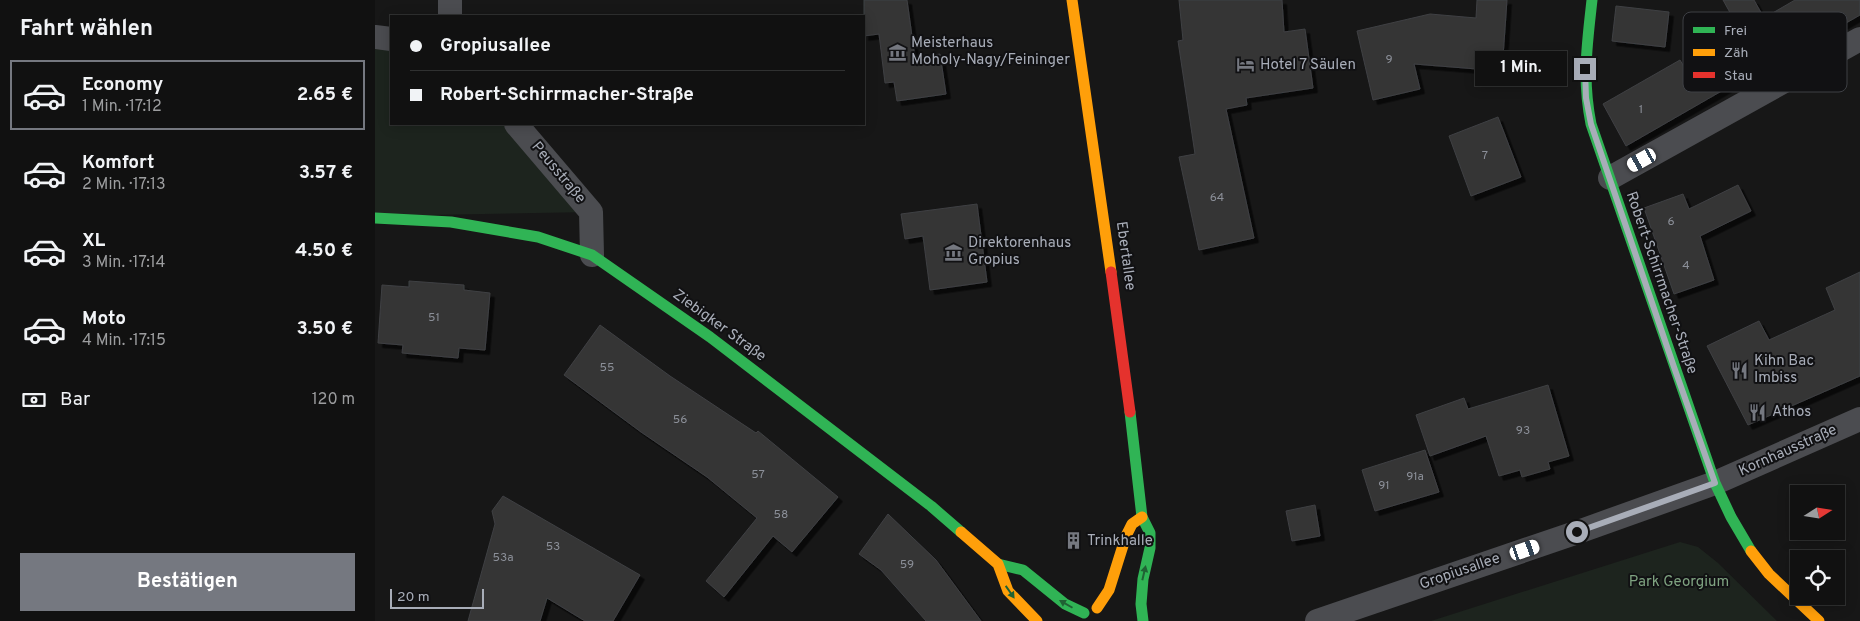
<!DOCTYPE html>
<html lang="de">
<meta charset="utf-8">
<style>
:root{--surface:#111;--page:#1a1a1a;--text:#f1f3f6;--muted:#9c9d9f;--line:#303131;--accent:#757880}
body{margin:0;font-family:Overpass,sans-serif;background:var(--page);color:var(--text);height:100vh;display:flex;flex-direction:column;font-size:19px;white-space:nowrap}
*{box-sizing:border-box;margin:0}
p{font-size:16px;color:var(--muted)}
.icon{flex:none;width:28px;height:28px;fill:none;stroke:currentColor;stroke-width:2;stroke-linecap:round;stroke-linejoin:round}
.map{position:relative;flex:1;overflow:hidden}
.drawer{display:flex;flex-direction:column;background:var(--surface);width:375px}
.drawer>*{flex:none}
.guide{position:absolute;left:15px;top:15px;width:475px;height:110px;border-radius:0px;box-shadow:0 2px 12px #0003,0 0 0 1px var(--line);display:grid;align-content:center;height:110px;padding:0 20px;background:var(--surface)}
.needle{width:32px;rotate:78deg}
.fabs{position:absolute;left:1415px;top:485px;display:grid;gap:10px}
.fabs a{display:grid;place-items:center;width:55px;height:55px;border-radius:0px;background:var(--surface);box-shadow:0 2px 12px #0003,0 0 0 1px var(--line);font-size:25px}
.scale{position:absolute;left:15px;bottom:12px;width:94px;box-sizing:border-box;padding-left:5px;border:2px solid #a8adb8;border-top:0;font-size:14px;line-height:18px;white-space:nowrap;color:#a8adb8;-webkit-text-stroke:4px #111113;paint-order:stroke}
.end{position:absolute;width:22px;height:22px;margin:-11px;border:6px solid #a8adb8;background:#111;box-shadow:0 0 0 2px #111}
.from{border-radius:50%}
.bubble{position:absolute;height:35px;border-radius:0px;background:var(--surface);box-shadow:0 2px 12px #0003,0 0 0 1px var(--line);font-size:16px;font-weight:700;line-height:35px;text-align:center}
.car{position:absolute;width:15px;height:30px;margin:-15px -8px;border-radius:6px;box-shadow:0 0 4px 1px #0007;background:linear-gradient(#fff 24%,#345 0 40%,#fff 0 76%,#345 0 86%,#fff 0)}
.guide b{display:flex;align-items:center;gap:18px;height:48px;font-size:19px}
.guide b+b{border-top:1px solid var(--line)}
.guide i{width:12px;height:12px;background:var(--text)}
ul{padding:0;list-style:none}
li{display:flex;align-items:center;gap:15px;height:70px;margin:0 10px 8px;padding:0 10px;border:2px solid transparent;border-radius:0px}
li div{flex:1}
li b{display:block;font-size:19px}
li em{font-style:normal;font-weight:700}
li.active{border-color:var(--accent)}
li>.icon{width:45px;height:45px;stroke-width:1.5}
h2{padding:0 20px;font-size:22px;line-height:60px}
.pay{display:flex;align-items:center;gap:12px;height:55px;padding:0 20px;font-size:19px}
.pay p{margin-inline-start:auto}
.cta{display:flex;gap:10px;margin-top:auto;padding:10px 20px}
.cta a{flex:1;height:58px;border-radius:0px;background:var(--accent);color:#fff;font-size:20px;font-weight:700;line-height:58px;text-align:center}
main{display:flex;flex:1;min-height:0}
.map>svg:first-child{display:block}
.green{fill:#1d241e}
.building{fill:#353536;stroke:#3f4043;filter:url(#shadow)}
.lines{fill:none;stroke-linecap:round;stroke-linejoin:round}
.street{stroke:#4b4c50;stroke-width:24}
.fast{stroke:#30b455;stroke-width:11}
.slow{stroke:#ff9f0a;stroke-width:11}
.jam{stroke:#e5322d;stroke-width:11}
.oneway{fill:#206234}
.route{stroke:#a8adb8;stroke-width:6}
.labels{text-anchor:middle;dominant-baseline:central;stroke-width:4;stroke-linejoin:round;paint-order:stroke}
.number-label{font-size:12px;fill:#8b8f98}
.poi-label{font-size:15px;fill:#a8adb8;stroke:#111113;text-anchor:start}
.street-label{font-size:15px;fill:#a8adb8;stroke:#111113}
.park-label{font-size:15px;fill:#7fa381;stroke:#111113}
.key{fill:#111113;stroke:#3e4045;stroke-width:1}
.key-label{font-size:14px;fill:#a8adb8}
</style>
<main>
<section class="drawer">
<h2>Fahrt wählen</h2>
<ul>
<li class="active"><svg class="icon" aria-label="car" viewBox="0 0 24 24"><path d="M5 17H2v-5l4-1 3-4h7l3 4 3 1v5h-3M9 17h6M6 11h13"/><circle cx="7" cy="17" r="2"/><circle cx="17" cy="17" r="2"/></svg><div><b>Economy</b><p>1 Min. · 17:12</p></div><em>2.65 €</em></li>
<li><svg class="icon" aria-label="car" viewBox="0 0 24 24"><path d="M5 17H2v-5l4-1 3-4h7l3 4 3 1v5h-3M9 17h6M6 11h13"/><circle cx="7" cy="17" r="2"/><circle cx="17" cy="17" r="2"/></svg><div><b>Komfort</b><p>2 Min. · 17:13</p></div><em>3.57 €</em></li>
<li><svg class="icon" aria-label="car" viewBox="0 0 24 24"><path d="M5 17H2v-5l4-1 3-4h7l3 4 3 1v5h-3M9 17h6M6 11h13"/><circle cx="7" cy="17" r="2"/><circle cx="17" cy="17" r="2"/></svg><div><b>XL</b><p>3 Min. · 17:14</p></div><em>4.50 €</em></li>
<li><svg class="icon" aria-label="car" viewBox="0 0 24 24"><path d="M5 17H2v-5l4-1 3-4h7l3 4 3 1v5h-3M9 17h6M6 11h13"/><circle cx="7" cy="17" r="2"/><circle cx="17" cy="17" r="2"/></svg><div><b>Moto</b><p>4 Min. · 17:15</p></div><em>3.50 €</em></li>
</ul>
<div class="pay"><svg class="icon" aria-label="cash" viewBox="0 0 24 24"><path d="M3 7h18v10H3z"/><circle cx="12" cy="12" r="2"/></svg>Bar<p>120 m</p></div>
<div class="cta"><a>Bestätigen</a></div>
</section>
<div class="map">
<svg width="1485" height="621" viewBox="0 0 1485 621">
<defs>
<filter id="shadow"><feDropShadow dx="4.5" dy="4.5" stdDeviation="0" flood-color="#0009"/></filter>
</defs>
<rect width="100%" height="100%" fill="#171717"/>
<path class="green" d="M0,37L16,39V124H141L216,212L0,216Z
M1305,542L1323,547L1343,563L1402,621H1056Z"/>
<path class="building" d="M489,0H532L540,58L565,54L571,94L522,101L519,82L510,83L504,34L489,36Z
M804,0H907L909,32L930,29L938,88L871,98L872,105L851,109L879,238L824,250L804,157L820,154L803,41L808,40Z
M1102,0H1132L1127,71L1039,64L1045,89L998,100L982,31L1055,14L1101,18Z
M1348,0H1379L1389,18L1420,0H1485V15L1424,50L1423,47L1251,146L1228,104L1305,60L1314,75L1372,43Z
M1241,6L1294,12L1290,47L1237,41Z
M1123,117L1146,177L1096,196L1074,136Z
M1363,185L1376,211L1325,236L1339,280L1299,294L1269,208L1308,194L1314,209Z
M602,204L612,282L555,290L548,236L530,239L526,214Z
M1485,272V376L1373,425L1332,346L1384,321L1394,340L1460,310L1451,288Z
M34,281L89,285V290L115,293L110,350L84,348L83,358L27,353L28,345L3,343L7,285L34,287Z
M225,325L295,376L381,433L383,431L463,497L417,552L398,536L349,597L331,581L382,518L332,477L266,432L189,375Z
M1173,385L1194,456L1173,462L1175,469L1147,477L1145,470L1124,476L1111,436L1055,456L1041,415L1089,398L1093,409Z
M1050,450L1064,492L1000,511L987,470Z
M128,496L265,575L238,621H210L172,598L165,621H93L120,524L117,511Z
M940,505L945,536L917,541L911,511Z
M513,514L561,560L606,621H551L506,570L484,554Z"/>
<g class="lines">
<path class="street" d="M75,16V0
M0,37L16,39
M141,124L216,212L217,255
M1235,178L1485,39
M942,621L1203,532L1340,483L1485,419"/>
<path class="fast" d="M1217,0C1212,45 1207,79 1216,124L1340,483L1356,517L1376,551
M0,218L76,222L163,237L217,255L335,337L556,506L586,532
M755,412L767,517L775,533V548L768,579L766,604L768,621
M623,564L648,570L690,604L709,613"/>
<path class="slow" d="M697,0L736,272
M586,532L623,564L633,591L662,621
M1376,551L1394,574L1444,621
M722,608L734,590L751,536L757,524L767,517"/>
<path class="jam" d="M736,272L755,412"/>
</g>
<defs><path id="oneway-solid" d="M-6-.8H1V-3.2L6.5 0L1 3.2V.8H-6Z" transform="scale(1.25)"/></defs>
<g class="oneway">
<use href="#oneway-solid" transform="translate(769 573) rotate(-77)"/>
<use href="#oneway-solid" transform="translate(635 592) rotate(55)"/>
<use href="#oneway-solid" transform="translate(691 604) rotate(-150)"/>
</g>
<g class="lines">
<path class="route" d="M1202,532L1340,483L1299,367L1216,124L1211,98L1210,69"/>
</g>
<defs>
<symbol id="museum-bare" viewBox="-9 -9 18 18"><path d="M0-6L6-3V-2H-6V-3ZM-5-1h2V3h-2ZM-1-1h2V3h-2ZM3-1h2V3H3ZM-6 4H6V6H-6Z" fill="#757880" stroke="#111113" stroke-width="2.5" paint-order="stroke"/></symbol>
<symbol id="hotel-bare" viewBox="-9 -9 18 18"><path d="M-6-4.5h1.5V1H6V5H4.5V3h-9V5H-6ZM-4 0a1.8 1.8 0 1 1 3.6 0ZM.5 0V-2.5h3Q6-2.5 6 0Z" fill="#757880" stroke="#111113" stroke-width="2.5" paint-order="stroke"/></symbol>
<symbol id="restaurant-bare" viewBox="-9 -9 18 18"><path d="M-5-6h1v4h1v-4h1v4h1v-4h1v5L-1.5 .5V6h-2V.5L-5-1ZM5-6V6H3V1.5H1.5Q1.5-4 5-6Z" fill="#757880" stroke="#111113" stroke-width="2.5" paint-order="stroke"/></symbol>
<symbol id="building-bare" viewBox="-9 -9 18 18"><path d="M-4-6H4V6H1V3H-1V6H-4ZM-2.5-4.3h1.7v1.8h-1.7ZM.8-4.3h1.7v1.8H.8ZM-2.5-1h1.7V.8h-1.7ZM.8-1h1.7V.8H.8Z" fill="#757880" stroke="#111113" stroke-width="2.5" paint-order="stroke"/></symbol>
</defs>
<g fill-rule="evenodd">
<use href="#museum-bare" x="510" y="40" width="25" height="25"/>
<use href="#hotel-bare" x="858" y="52" width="25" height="25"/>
<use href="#museum-bare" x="566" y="240" width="25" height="25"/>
<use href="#restaurant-bare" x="1352" y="358" width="25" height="25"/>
<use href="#restaurant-bare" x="1370" y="400" width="25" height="25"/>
<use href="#building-bare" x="686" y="528" width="25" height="25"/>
</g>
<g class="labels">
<g class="number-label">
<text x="1014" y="60">9</text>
<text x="1266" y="110">1</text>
<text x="1110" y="156">7</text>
<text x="842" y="198">64</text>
<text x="1296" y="222">6</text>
<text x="1311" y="266">4</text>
<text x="59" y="318">51</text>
<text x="232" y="368">55</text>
<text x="305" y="420">56</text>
<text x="1148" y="431">93</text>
<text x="383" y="475">57</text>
<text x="1040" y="477">91a</text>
<text x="1009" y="486">91</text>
<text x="406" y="515">58</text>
<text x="178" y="547">53</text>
<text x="128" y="558">53a</text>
<text x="532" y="565">59</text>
</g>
<g class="poi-label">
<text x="536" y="43">Meisterhaus<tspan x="536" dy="17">Moholy-Nagy/Feininger</tspan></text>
<text x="885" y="65">Hotel 7 Säulen</text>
<text x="593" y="243">Direktorenhaus<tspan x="593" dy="17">Gropius</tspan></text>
<text x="1379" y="361">Kihn Bac<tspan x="1379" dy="17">Imbiss</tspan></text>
<text x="1397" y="412">Athos</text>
<text x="712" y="541">Trinkhalle</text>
</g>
<g class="street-label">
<text transform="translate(183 173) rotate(50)">Peusstraße</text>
<text transform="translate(750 256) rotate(82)">Ebertallee</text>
<text transform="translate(1286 283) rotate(71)">Robert-Schirrmacher-Straße</text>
<text transform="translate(344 326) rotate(36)">Ziebigker Straße</text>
<text transform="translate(1413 451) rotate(-24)">Kornhausstraße</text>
<text transform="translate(1085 572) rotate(-19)">Gropiusallee</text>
</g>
<g class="park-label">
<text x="1304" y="582">Park Georgium</text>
</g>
</g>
<rect x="1308" y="12" width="164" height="80" rx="8" class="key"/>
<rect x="1318" y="27" width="22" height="6" fill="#30b455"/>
<rect x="1318" y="49" width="22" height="7" fill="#ff9f0a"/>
<rect x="1318" y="72" width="22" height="6" fill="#e5322d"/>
<g class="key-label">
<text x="1349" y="35">Frei</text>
<text x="1349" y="57">Zäh</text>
<text x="1349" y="80">Stau</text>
</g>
</svg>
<div class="fabs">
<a><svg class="needle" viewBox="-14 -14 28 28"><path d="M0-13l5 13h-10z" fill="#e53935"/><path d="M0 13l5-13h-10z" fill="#9c9d9f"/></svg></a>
<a><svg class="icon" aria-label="locate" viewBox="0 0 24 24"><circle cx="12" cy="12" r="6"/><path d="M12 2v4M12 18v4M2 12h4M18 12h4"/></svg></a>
</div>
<div class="scale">20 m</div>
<i class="end from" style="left:1202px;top:532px"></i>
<i class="end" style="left:1210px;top:69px"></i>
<div class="bubble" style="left:1100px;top:51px;width:92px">1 Min.</div>
<i class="car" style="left:1267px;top:160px;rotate:241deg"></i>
<i class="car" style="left:1150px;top:550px;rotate:71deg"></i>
<div class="guide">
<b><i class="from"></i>Gropiusallee</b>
<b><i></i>Robert-Schirrmacher-Straße</b>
</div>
</div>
</main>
